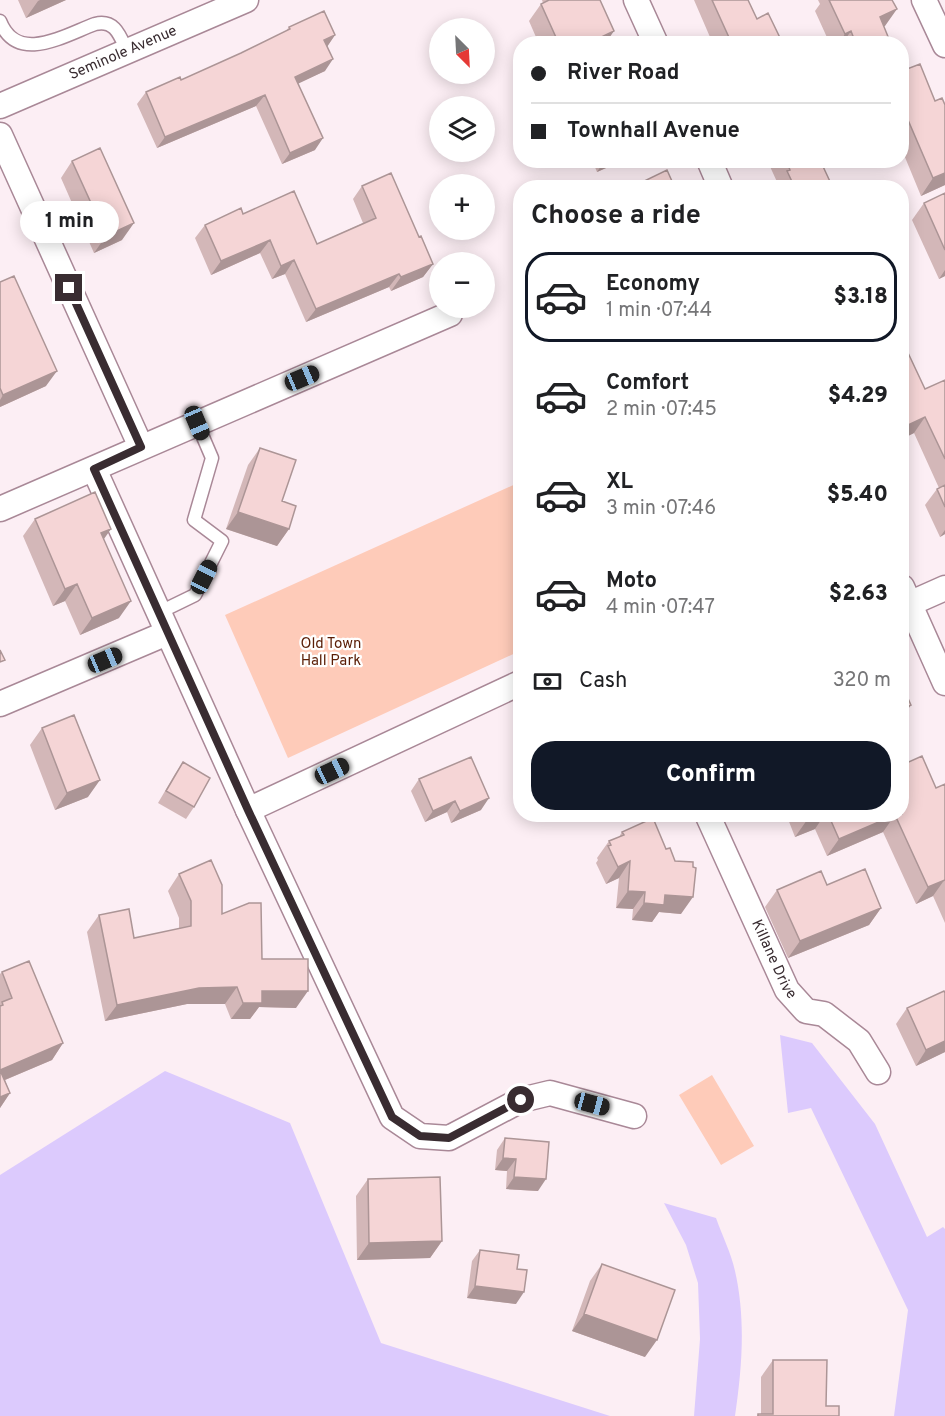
<!DOCTYPE html>
<meta charset="utf-8">
<style>
:root{--surface:#fff;--page:#f2f2f2;--text:#202124;--muted:#757577;--line:#e0e0e0;--accent:#111827}
body{margin:0;font-family:Overpass,sans-serif;background:var(--page);color:var(--text);height:100vh;display:flex;flex-direction:column;font-size:22px;white-space:nowrap}
*{box-sizing:border-box;margin:0}
p{font-size:20px;color:var(--muted)}
.icon{flex:none;width:33px;height:33px;fill:none;stroke:currentColor;stroke-width:2;stroke-linecap:round;stroke-linejoin:round}
.map{position:relative;flex:1;overflow:hidden}
.panel{position:absolute;left:513px;top:180px;width:396px;height:642px;display:flex;flex-direction:column;background:var(--surface);border-radius:24px;box-shadow:0 3px 15px #0003}
.panel>*{flex:none}
.guide{position:absolute;left:513px;top:36px;width:396px;height:132px;border-radius:24px;box-shadow:0 3px 15px #0003;display:grid;align-content:center;height:132px;padding:0 18px;background:var(--surface)}
.needle{width:39px;rotate:156deg}
.controls{position:absolute;left:429px;top:18px;display:grid;gap:12px}
.controls a{display:grid;place-items:center;width:66px;height:66px;border-radius:50%;background:var(--surface);box-shadow:0 3px 15px #0003;font-size:30px}
.end{position:absolute;width:27px;height:27px;margin:-14px;border:8px solid #392c31;background:#fff;box-shadow:0 0 0 3px #fff}
.from{border-radius:50%}
.bubble{position:absolute;height:42px;border-radius:21px;background:var(--surface);box-shadow:0 3px 15px #0003;font-size:20px;font-weight:800;line-height:42px;text-align:center}
.car{position:absolute;width:18px;height:36px;margin:-18px -9px;border-radius:8px;box-shadow:0 0 4px 2px #0007;background:linear-gradient(#222 24%,#8ab4d8 0 40%,#222 0 76%,#8ab4d8 0 86%,#222 0)}
.guide b{display:flex;align-items:center;gap:21px;height:57px;font-size:22px}
.guide b+b{border-top:2px solid var(--line)}
.guide i{width:15px;height:15px;background:var(--text)}
ul{padding:0;list-style:none}
li{display:flex;align-items:center;gap:18px;height:90px;margin:0 12px 9px;padding:0 6px;border:3px solid transparent;border-radius:24px}
li div{flex:1}
li b{display:block;font-size:22px}
li em{font-style:normal;font-weight:800}
li.selected{border-color:var(--accent)}
li>.icon{width:54px;height:54px;stroke-width:1.5}
h2{padding:0 18px;font-size:27px;line-height:72px}
.pay{display:flex;align-items:center;gap:15px;height:66px;padding:0 18px;font-size:22px}
.pay p{margin-inline-start:auto}
.cta{display:flex;gap:12px;margin-top:auto;padding:12px 18px}
.cta a{flex:1;height:69px;border-radius:24px;background:var(--accent);color:#fff;font-size:24px;font-weight:800;line-height:69px;text-align:center}
.map>svg:first-child{display:block}
.green{fill:#fecbb9}
.water{fill:#dccafd}
.lines{fill:none;stroke-linecap:round;stroke-linejoin:round}
.service-casing{stroke:#a98897;stroke-width:15}
.minor-casing{stroke:#a98897;stroke-width:27}
.service{stroke:#fff;stroke-width:12}
.minor{stroke:#fff;stroke-width:24}
.wall{fill:#d3b7b8}
.shaded-wall{fill:#ac9596}
.building{fill:#f5d5d6;stroke:#ac9596;stroke-width:1.5}
.route{stroke:#392c31;stroke-width:8}
.labels{text-anchor:middle;dominant-baseline:central;stroke-width:4.5;stroke-linejoin:round;paint-order:stroke}
.street-label{font-size:15px;fill:#392c31;stroke:#fff}
.park-label{font-size:15px;fill:#5a1d05;stroke:#fff}
</style>
<div class="map">
<svg width="945" height="1416" viewBox="0 0 945 1416">
<rect width="100%" height="100%" fill="#fceef4"/>
<path class="green" d="M520,482V651L288,758L225,615Z
M712,1075L754,1146L721,1165L679,1095Z"/>
<path class="water" d="M780,1035L812,1043L875,1124L927,1237L943,1227L945,1229V1416H894L908,1310L811,1108L788,1113Z
M165,1071L290,1123L381,1343L610,1416H0V1175Z
M664,1203L716,1218C722,1235 731,1253 735,1271C746,1319 742,1368 735,1416H694L700,1339L698,1283L686,1245Z"/>
<g class="lines">
<defs>
<path id="service" d="M0,21C17,65 65,35 95,24C115,19 120,36 127,51
M158,613L195,595L222,541L194,520L212,458L197,423"/>
<g id="minor">
<path d="M636,0L656,44"/>
<path d="M924,0L945,45"/>
<path id="s1" d="M0,106L246,0"/>
<path d="M0,135L141,447"/>
<path d="M709,160L721,188"/>
<path d="M94,469L248,810L392,1117L420,1136L449,1138L521,1100L550,1093L634,1116"/>
<path d="M0,509L450,314"/>
<path d="M902,587L945,683"/>
<path d="M909,604L945,588"/>
<path d="M0,704L167,633"/>
<path d="M248,810L520,683"/>
<path id="s2" d="M707,814L787,990L806,1011L824,1014L859,1041L878,1072"/>
</g>
</defs>
<use href="#service" class="service-casing"/>
<use href="#minor" class="minor-casing"/>
<use href="#service" class="service"/>
<use href="#minor" class="minor"/>
</g>
<path class="wall" d="M18,0H66L26,18Z
M542,0H600L605,44H539L529,21L541,4L543,3Z
M694,0H748L757,19L783,44H713Z
M818,0H892L884,27L891,44H830L815,11L820,4Z
M289,27L335,35L327,46L325,71L298,83L315,150L282,164L256,106L157,148L137,104L146,92L181,80L241,53L286,31Z
M902,69L945,185L921,196L902,150Z
M592,160H624L597,172Z
M767,160H820L833,188H776L778,184Z
M72,161L122,240L94,253L61,178Z
M362,186L419,237L433,264L423,277L391,291L389,287L306,322L285,274L272,279L260,253L211,275L195,238L205,225L243,214L317,244L363,223L353,199Z
M945,193V276L939,279L912,220L924,203Z
M0,282L46,386L0,407Z
M902,340L925,389L945,380V534L940,537L925,505L937,489L939,488L914,433L902,439Z
M260,448L282,501L289,529L277,546L226,529L248,465Z
M35,519L104,539L119,618L80,635L65,601L53,606L23,536Z
M42,728L88,797L55,810L30,745Z
M183,762L194,807L186,819L158,803L175,774Z
M419,779L481,810L451,823L447,812L425,822L411,791Z
M945,784V923L933,896L916,904L883,832L827,856L815,829L795,837L786,814H902L936,788Z
M622,832L681,914L659,912L652,922L632,920L633,909L616,908L619,878L606,884L596,863L598,860L597,858L609,841L619,837Z
M179,874L222,914L262,959L296,1008L259,1007L250,1019H231L225,1004H187L105,1021L87,932L99,915L134,938L179,929V918L168,891Z
M827,885L881,908L869,925L788,958L765,907L777,890Z
M2,972L63,1043L52,1060L5,1080L10,1093L0,1108V974Z
M907,1008L945,1052L916,1066L896,1024Z
M505,1138L538,1191L506,1189L507,1171L495,1170L497,1150Z
M368,1179L442,1241L430,1258L357,1260L356,1196Z
M480,1250L516,1304L467,1298L472,1261Z
M602,1264L645,1357L572,1331L590,1281Z
M773,1360L826,1406L839,1416H757L758,1414H761V1377Z"/>
<path class="shaded-wall" d="M40,0H66L26,18L38,1Z
M897,9L885,26L868,34L880,17Z
M614,31L605,44H587Z
M851,31L842,44H838L845,34Z
M335,35L327,47L324,40Z
M333,59L325,71L287,89L295,77Z
M265,95L256,106L157,148L165,137Z
M323,138L315,150L282,164L290,153Z
M605,160H624L597,172Z
M945,173V185L921,196L933,178Z
M134,223L122,240L94,253L106,236Z
M270,240L260,253L211,275L221,261Z
M294,260L285,274L272,279L281,266Z
M433,264L423,277L391,291L401,277Z
M945,270V276L939,279Z
M399,274L389,287L306,322L316,309Z
M57,371L46,386L0,407V400L3,395Z
M925,417L914,433L902,439V432L906,426Z
M238,512L289,529L277,546L226,529Z
M111,529L99,546L101,533Z
M945,530V534L940,537Z
M77,584L65,601L53,606L65,589Z
M131,601L119,618L80,635L92,618Z
M911,705L902,718V709Z
M100,780L88,797L55,810L67,793Z
M489,798L481,810L451,823L460,811Z
M455,801L447,812L425,822L433,811Z
M820,814H825L815,829L795,837L807,820Z
M895,815L883,832L827,856L839,839Z
M630,861L619,878L606,884L618,867Z
M945,879L933,896L916,904L928,887Z
M628,891L645,892L633,909L616,908Z
M665,895L693,897L681,914L659,912L652,922L632,920L644,903Z
M881,908L869,925L788,958L800,941Z
M237,987L225,1004H187L105,1021L117,1005L199,988Z
M262,991H308L296,1008L259,1007L250,1019H231L243,1003Z
M945,1041V1052L916,1066L926,1050Z
M63,1043L52,1060L0,1082V1070Z
M10,1093L0,1108V1097Z
M503,1158L516,1159L507,1171L495,1170Z
M514,1177L546,1179L538,1191L506,1189Z
M442,1241L430,1258L357,1260L369,1243Z
M475,1286L524,1292L516,1304L467,1298Z
M584,1314L657,1340L645,1357L572,1331Z"/>
<path class="building" d="M549,0H600L614,31L587,44H559L541,4Z
M712,0H748L757,19L768,13L783,44H732Z
M829,0H892L897,9L880,17L891,44H856L851,31L845,34Z
M324,11L335,35L324,40L333,59L295,77L323,138L290,153L265,95L165,137L146,92L180,77L181,80L241,53L290,29L289,27Z
M920,64L935,101L942,98L945,105V173L933,178L902,106V69V71Z
M100,148L134,223L106,236L72,161Z
M786,160H820L833,188H795L787,171L790,170Z
M667,170L675,188H638L636,185Z
M391,173L419,237L421,236L433,264L401,277L399,274L316,309L294,260L281,266L270,240L221,261L205,225L241,208L243,214L294,191L317,244L376,218L362,186Z
M945,193V250L924,203Z
M14,276L57,371L3,395L0,388V282Z
M902,340L925,389L945,380V459L925,417L906,426L902,418Z
M260,448L296,460L282,501L296,506L289,529L238,512Z
M945,485V507L937,489Z
M95,492L111,529L101,533L131,601L92,618L77,584L65,589L35,519Z
M0,650L5,660L0,662Z
M902,685L911,705L902,709Z
M74,715L100,780L67,793L42,728Z
M922,756L936,788L945,784V880L928,887L895,815L839,839L828,814H902V765Z
M471,757L489,798L460,811L455,801L433,811L419,779Z
M183,762L210,778L194,807L166,791Z
M805,814H820L807,820Z
M653,818L666,849L670,848L675,861L693,862V867L696,868L693,897L665,895L664,905L644,903L645,892L628,891L630,861L618,867L608,846L611,845L609,841L624,835L622,832Z
M211,860L222,885V914L249,903H261L262,959H308V991H262V1003H243L237,987L199,988L117,1005L99,915L129,909L134,938L191,926V901L179,874Z
M865,869L881,908L800,941L777,890L821,871L827,885Z
M29,961L63,1043L0,1070L10,1093L0,1097V1006L3,1005L2,1002L12,998L2,972Z
M944,991L945,993V1041L926,1050L907,1008Z
M505,1138L549,1142L546,1179L514,1177L516,1159L503,1158Z
M440,1177L442,1241L369,1243L368,1179Z
M480,1250L519,1255L517,1269L527,1270L524,1292L475,1286Z
M602,1264L675,1290L657,1340L584,1314Z
M773,1360H827L826,1406H839V1416H758V1414H773Z"/>
<g class="lines">
<path class="route" d="M69,288L141,447L94,469L248,810L392,1117L420,1136L449,1138L521,1100"/>
</g>
<g class="labels">
<g class="street-label">
<text stroke="none"><textPath href="#s1" startOffset="134">Seminole Avenue</textPath></text>
<text stroke="none"><textPath href="#s2" startOffset="160">Killane Drive</textPath></text>
</g>
<g class="park-label">
<text x="331" y="644">Old Town<tspan x="331" dy="17">Hall Park</tspan></text>
</g>
</g>
</svg>
<div class="controls">
<a><svg class="needle" viewBox="-14 -14 28 28"><path d="M0-13l5 13h-10z" fill="#e53935"/><path d="M0 13l5-13h-10z" fill="#757577"/></svg></a>
<a><svg class="icon" aria-label="layers" viewBox="0 0 24 24"><path d="M12 4l9 5-9 5-9-5zM3 14l9 5 9-5"/></svg></a>
<a>+</a>
<a>−</a>
</div>
<i class="end from" style="left:521px;top:1100px"></i>
<i class="end" style="left:69px;top:288px"></i>
<div class="bubble" style="left:20px;top:201px;width:99px">1 min</div>
<i class="car" style="left:302px;top:378px;rotate:67deg"></i>
<i class="car" style="left:197px;top:423px;rotate:157deg"></i>
<i class="car" style="left:204px;top:577px;rotate:27deg"></i>
<i class="car" style="left:105px;top:660px;rotate:67deg"></i>
<i class="car" style="left:332px;top:771px;rotate:65deg"></i>
<i class="car" style="left:592px;top:1104px;rotate:105deg"></i>
<div class="guide">
<b><i class="from"></i>River Road</b>
<b><i></i>Townhall Avenue</b>
</div>
<section class="panel">
<h2>Choose a ride</h2>
<ul>
<li class="selected"><svg class="icon" aria-label="car" viewBox="0 0 24 24"><path d="M5 17H2v-5l4-1 3-4h7l3 4 3 1v5h-3M9 17h6M6 11h13"/><circle cx="7" cy="17" r="2"/><circle cx="17" cy="17" r="2"/></svg><div><b>Economy</b><p>1 min · 07:44</p></div><em>$3.18</em></li>
<li><svg class="icon" aria-label="car" viewBox="0 0 24 24"><path d="M5 17H2v-5l4-1 3-4h7l3 4 3 1v5h-3M9 17h6M6 11h13"/><circle cx="7" cy="17" r="2"/><circle cx="17" cy="17" r="2"/></svg><div><b>Comfort</b><p>2 min · 07:45</p></div><em>$4.29</em></li>
<li><svg class="icon" aria-label="car" viewBox="0 0 24 24"><path d="M5 17H2v-5l4-1 3-4h7l3 4 3 1v5h-3M9 17h6M6 11h13"/><circle cx="7" cy="17" r="2"/><circle cx="17" cy="17" r="2"/></svg><div><b>XL</b><p>3 min · 07:46</p></div><em>$5.40</em></li>
<li><svg class="icon" aria-label="car" viewBox="0 0 24 24"><path d="M5 17H2v-5l4-1 3-4h7l3 4 3 1v5h-3M9 17h6M6 11h13"/><circle cx="7" cy="17" r="2"/><circle cx="17" cy="17" r="2"/></svg><div><b>Moto</b><p>4 min · 07:47</p></div><em>$2.63</em></li>
</ul>
<div class="pay"><svg class="icon" aria-label="cash" viewBox="0 0 24 24"><path d="M3 7h18v10H3z"/><circle cx="12" cy="12" r="2"/></svg>Cash<p>320 m</p></div>
<div class="cta"><a>Confirm</a></div>
</section>
</div>
